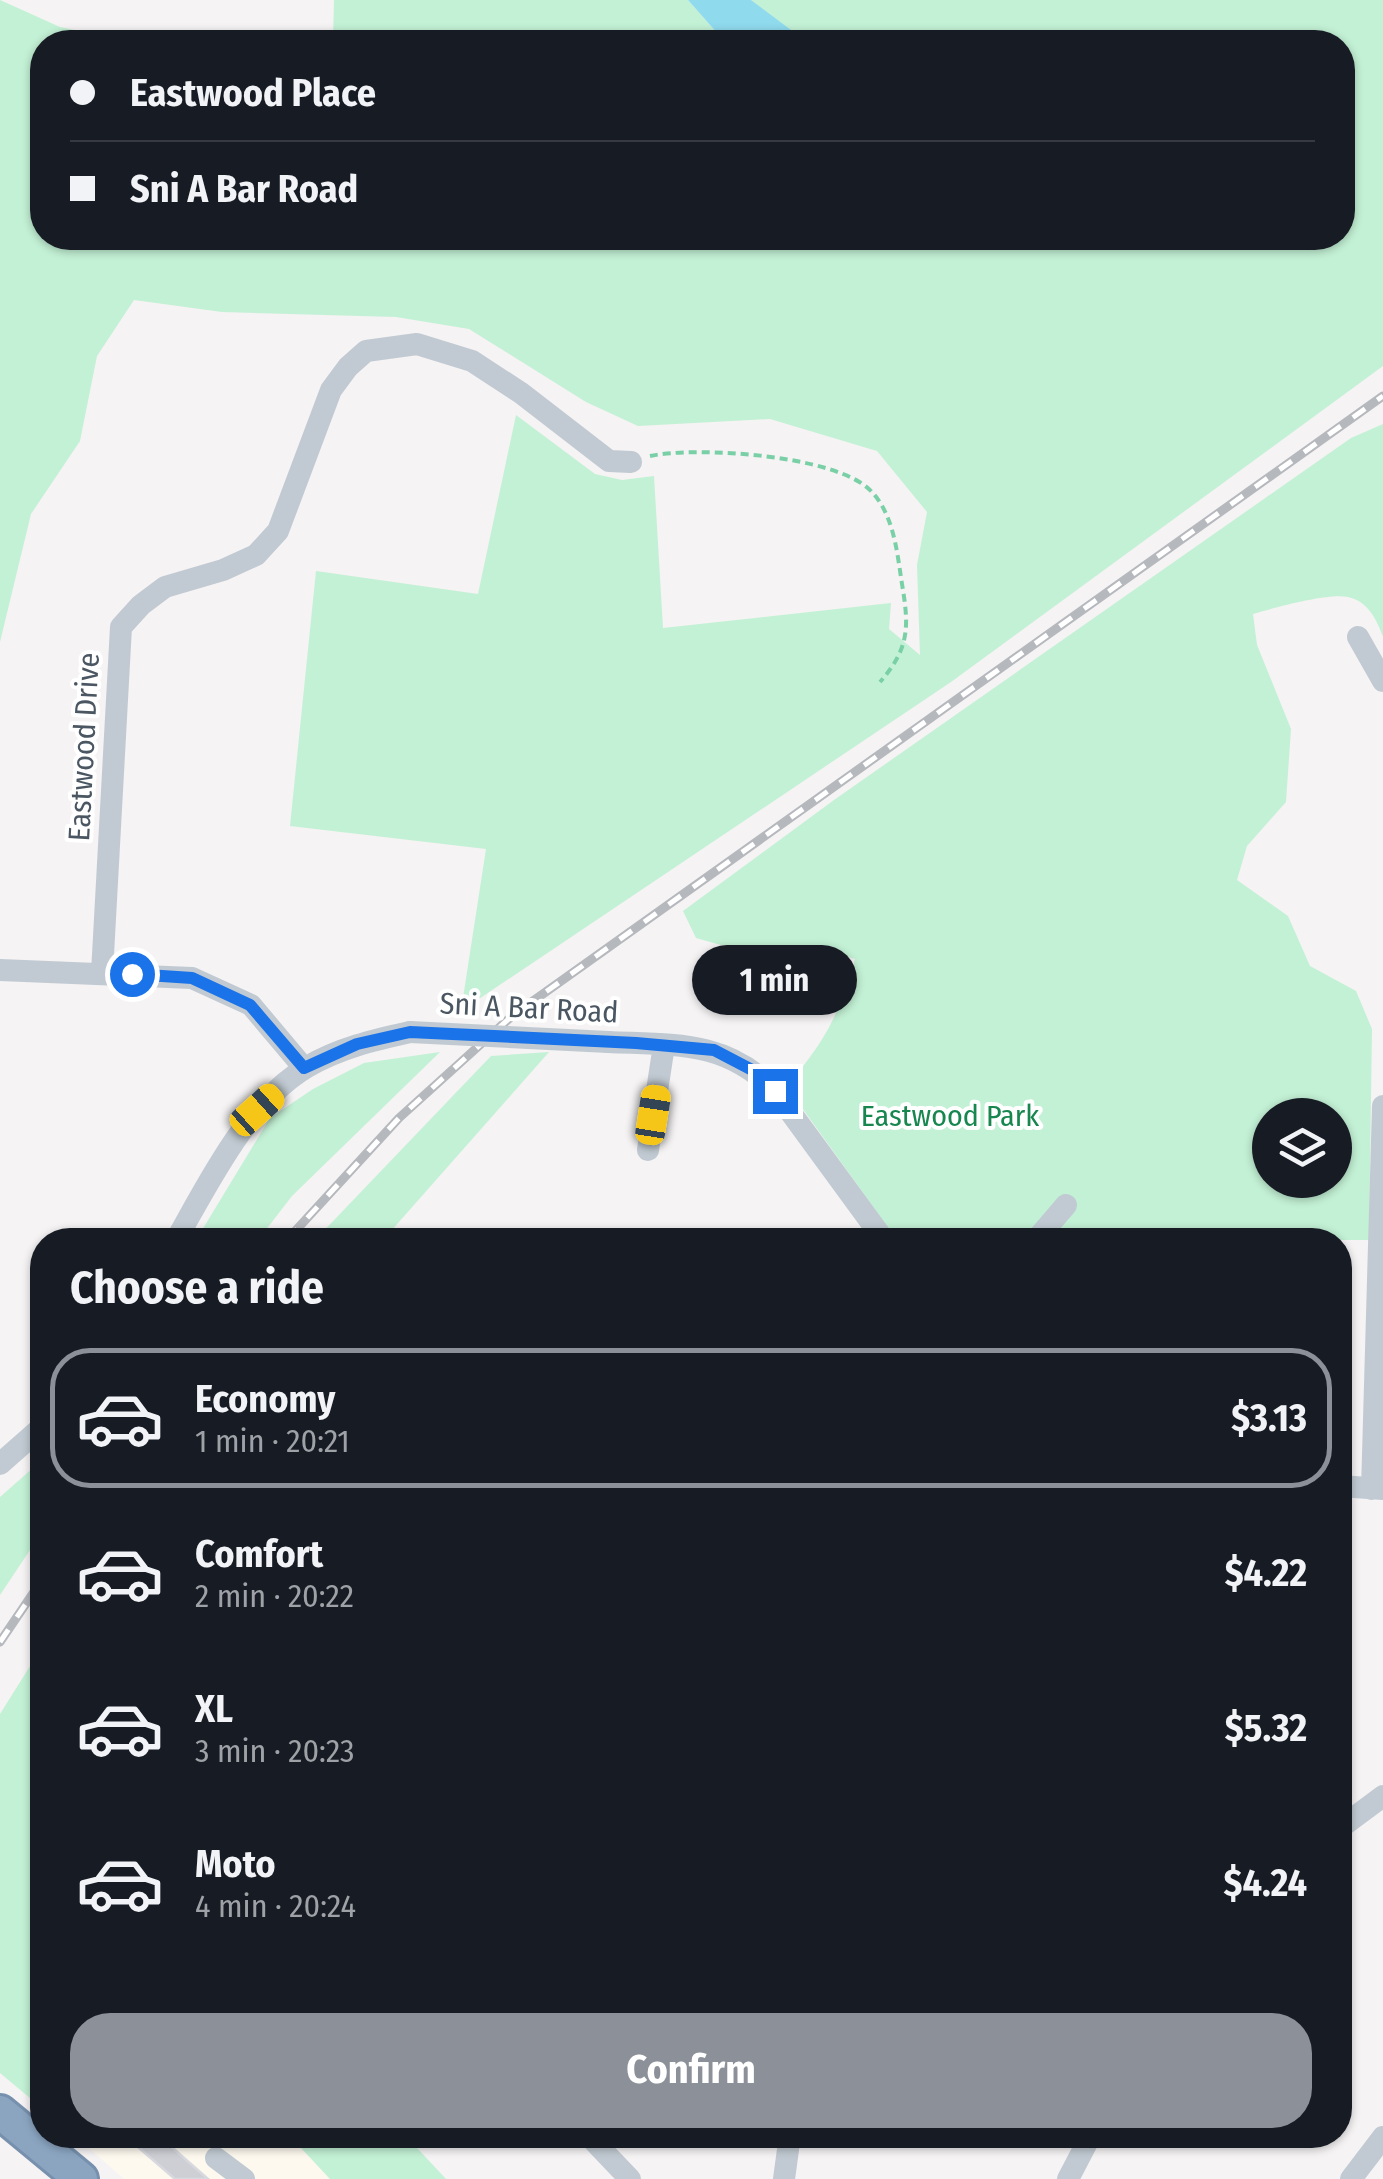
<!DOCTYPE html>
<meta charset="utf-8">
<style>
:root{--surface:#171b24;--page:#20242c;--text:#f1f3f6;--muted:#9ea1a6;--line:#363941;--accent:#8c9099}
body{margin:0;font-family:"Fira Sans Condensed",sans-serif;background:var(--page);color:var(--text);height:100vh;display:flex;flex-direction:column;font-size:38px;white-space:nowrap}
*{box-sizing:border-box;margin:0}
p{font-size:32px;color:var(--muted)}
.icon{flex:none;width:55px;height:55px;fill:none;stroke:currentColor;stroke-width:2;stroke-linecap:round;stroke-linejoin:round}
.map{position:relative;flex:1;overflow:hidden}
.sheet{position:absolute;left:30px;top:1228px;width:1322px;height:920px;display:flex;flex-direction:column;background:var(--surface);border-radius:40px;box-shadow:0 2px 8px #0004}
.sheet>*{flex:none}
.top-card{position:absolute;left:30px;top:30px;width:1325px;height:220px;border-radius:40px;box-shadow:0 2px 8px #0004;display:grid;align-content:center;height:220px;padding:0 40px;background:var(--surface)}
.tools{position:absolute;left:1252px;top:1098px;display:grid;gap:20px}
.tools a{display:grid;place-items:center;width:100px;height:100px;border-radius:50%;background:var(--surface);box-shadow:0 2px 8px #0004;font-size:50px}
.end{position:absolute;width:45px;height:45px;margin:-22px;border:12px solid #1a73e8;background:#fff;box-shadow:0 0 0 5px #fff}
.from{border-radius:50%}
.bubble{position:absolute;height:70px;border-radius:35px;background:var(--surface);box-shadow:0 2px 8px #0004;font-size:32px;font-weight:700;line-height:70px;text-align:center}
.car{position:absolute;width:30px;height:60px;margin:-30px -15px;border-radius:12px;box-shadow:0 0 8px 2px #0007;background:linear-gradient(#f5c518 24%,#345 0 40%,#f5c518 0 76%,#345 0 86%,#f5c518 0)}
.top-card b{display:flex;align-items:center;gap:35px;height:95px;font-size:38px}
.top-card b+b{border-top:2px solid var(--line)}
.top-card i{width:25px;height:25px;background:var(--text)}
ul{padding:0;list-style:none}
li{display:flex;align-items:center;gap:30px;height:140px;margin:0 20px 15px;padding:0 20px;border:5px solid transparent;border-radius:40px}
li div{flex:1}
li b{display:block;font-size:38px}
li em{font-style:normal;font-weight:700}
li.on{border-color:var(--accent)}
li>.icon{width:90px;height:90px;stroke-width:1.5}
h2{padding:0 40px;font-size:45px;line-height:120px}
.primary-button{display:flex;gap:20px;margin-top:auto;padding:20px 40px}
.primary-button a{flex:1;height:115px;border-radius:40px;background:var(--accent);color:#fff;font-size:40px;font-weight:700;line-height:115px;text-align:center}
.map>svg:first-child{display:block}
.commercial{fill:#fdf9ef}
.green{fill:#c3f1d5;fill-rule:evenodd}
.water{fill:#90daee}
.building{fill:#cdcfd5;stroke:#d7d9de;stroke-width:2.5}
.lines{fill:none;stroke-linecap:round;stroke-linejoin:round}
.highway-casing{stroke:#7690ad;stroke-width:38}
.path{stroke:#7ad0a6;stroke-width:4;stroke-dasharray:8 5;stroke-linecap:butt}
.minor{stroke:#c1cad2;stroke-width:22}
.highway{stroke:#8ba5c1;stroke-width:32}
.rail-casing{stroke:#b5b8bd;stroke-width:9}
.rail{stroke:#fff;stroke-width:5;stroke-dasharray:15;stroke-linecap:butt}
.minor-bridge{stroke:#c1cad2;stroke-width:22}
.route{stroke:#1a73e8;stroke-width:12}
.labels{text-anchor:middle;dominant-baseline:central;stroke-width:8;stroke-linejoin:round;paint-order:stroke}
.street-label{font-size:30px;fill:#4a5661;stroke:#fff}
.park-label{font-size:30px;fill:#17864f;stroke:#fff}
</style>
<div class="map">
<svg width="1383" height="2179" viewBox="0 0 1383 2179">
<rect width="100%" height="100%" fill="#f5f3f3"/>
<path class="commercial" d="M74,2135H288L330,2179H124Z"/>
<path class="green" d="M0,0L60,27L134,42H42V238H1342V42H808L787,31L751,0H1383V366L951,682L461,1011L486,849L290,826L316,571L478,594L516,415L595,474L622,480L654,476L663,628L891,603L889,629L920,655L917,565L927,512L877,451L770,419L638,426L586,402L469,329L396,317L222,312L134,300L97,356L80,441L31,514L0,642Z
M334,0H688L725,42H333Z
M1383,424V637C1377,620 1368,601 1348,597C1327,593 1274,608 1253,614L1257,645L1291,729L1286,802L1247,846L1237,880L1288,916L1310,966L1356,991L1372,1029L1369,1240H897L787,1087C826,1038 837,1020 855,959L806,945L728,947L696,938L683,911L834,800L1351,438ZM1270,1115H1335V1180H1270Z
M440,1052L292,1196L258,1240H196L270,1118L313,1089L364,1063Z
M549,1052L383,1240H315L491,1056Z
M42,1460V1532L0,1595V1497Z
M42,1647V2108L0,2073V1714Z
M289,2135H405L446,2179H330Z"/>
<path class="water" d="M688,0H751L807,42H725Z"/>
<path class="building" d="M124,2135H158L208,2179H175Z"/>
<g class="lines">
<defs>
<path id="highway" d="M0,2112L81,2179"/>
</defs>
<use href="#highway" class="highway-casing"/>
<path class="path" d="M650,456C697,446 837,455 871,491C894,515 897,552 902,584C909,626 910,648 880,682"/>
<path class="minor" d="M1358,637L1383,681
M0,970L192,978L251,1005L304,1068
M102,973L121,627L141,605L165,587L223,570L256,555L278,531L331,390L348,367L366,351L417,344L472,361L521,393L609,461L631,462
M608,1042C674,1045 726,1040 775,1091L884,1240
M648,1150L664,1045
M176,1240C209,1182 248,1102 307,1067C339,1048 374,1040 410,1032
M1036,1240L1066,1205
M0,1464L42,1427
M1340,1486L1383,1489
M1372,1489L1383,1106
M1340,1828L1383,1796
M588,2135L630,2179
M216,2158L244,2179
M784,2179L790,2135
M1068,2179L1091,2135
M1351,2179L1383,2137"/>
<use href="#highway" class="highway"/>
<defs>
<path id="rail" d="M287,1240L399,1118L512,1016L1383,396
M0,1642L42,1580"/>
</defs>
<use href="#rail" class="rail-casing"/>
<use href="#rail" class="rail"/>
<path class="minor-bridge" d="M410,1032L608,1042"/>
</g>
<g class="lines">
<path class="route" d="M132,974L192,978L250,1005L304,1068L357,1044L410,1032L636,1043L714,1050L758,1073L775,1091"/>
</g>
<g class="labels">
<g class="street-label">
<text transform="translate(84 747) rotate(-87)">Eastwood Drive</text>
<text transform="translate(529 1008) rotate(3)">Sni A Bar Road</text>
</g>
<g class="park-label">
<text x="950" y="1116">Eastwood Park</text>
</g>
</g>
</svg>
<div class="tools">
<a><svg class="icon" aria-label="layers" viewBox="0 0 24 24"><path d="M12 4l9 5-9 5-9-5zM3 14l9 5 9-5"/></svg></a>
</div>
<i class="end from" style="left:132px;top:974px"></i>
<i class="end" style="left:775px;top:1091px"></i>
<div class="bubble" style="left:692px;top:945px;width:165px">1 min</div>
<i class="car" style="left:257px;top:1110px;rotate:48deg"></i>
<i class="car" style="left:653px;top:1115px;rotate:9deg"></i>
<div class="top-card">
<b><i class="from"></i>Eastwood Place</b>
<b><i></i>Sni A Bar Road</b>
</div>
<section class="sheet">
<h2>Choose a ride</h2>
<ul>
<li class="on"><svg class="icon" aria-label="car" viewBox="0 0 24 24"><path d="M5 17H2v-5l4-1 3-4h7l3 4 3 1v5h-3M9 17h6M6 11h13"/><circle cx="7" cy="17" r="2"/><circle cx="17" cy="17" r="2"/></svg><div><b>Economy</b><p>1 min · 20:21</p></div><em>$3.13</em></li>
<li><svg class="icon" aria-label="car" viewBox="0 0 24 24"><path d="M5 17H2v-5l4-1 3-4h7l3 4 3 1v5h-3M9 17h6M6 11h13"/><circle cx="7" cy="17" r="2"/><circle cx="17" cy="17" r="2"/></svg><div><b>Comfort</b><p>2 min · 20:22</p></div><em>$4.22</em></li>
<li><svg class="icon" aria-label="car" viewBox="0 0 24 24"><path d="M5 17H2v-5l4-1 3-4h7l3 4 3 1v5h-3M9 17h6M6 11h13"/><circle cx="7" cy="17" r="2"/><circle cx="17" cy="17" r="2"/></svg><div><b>XL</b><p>3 min · 20:23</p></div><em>$5.32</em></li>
<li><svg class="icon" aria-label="car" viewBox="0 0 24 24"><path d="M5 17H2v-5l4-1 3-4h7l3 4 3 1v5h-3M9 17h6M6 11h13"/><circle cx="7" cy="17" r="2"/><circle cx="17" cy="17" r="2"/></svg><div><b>Moto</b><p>4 min · 20:24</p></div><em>$4.24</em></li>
</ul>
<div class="primary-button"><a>Confirm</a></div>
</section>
</div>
